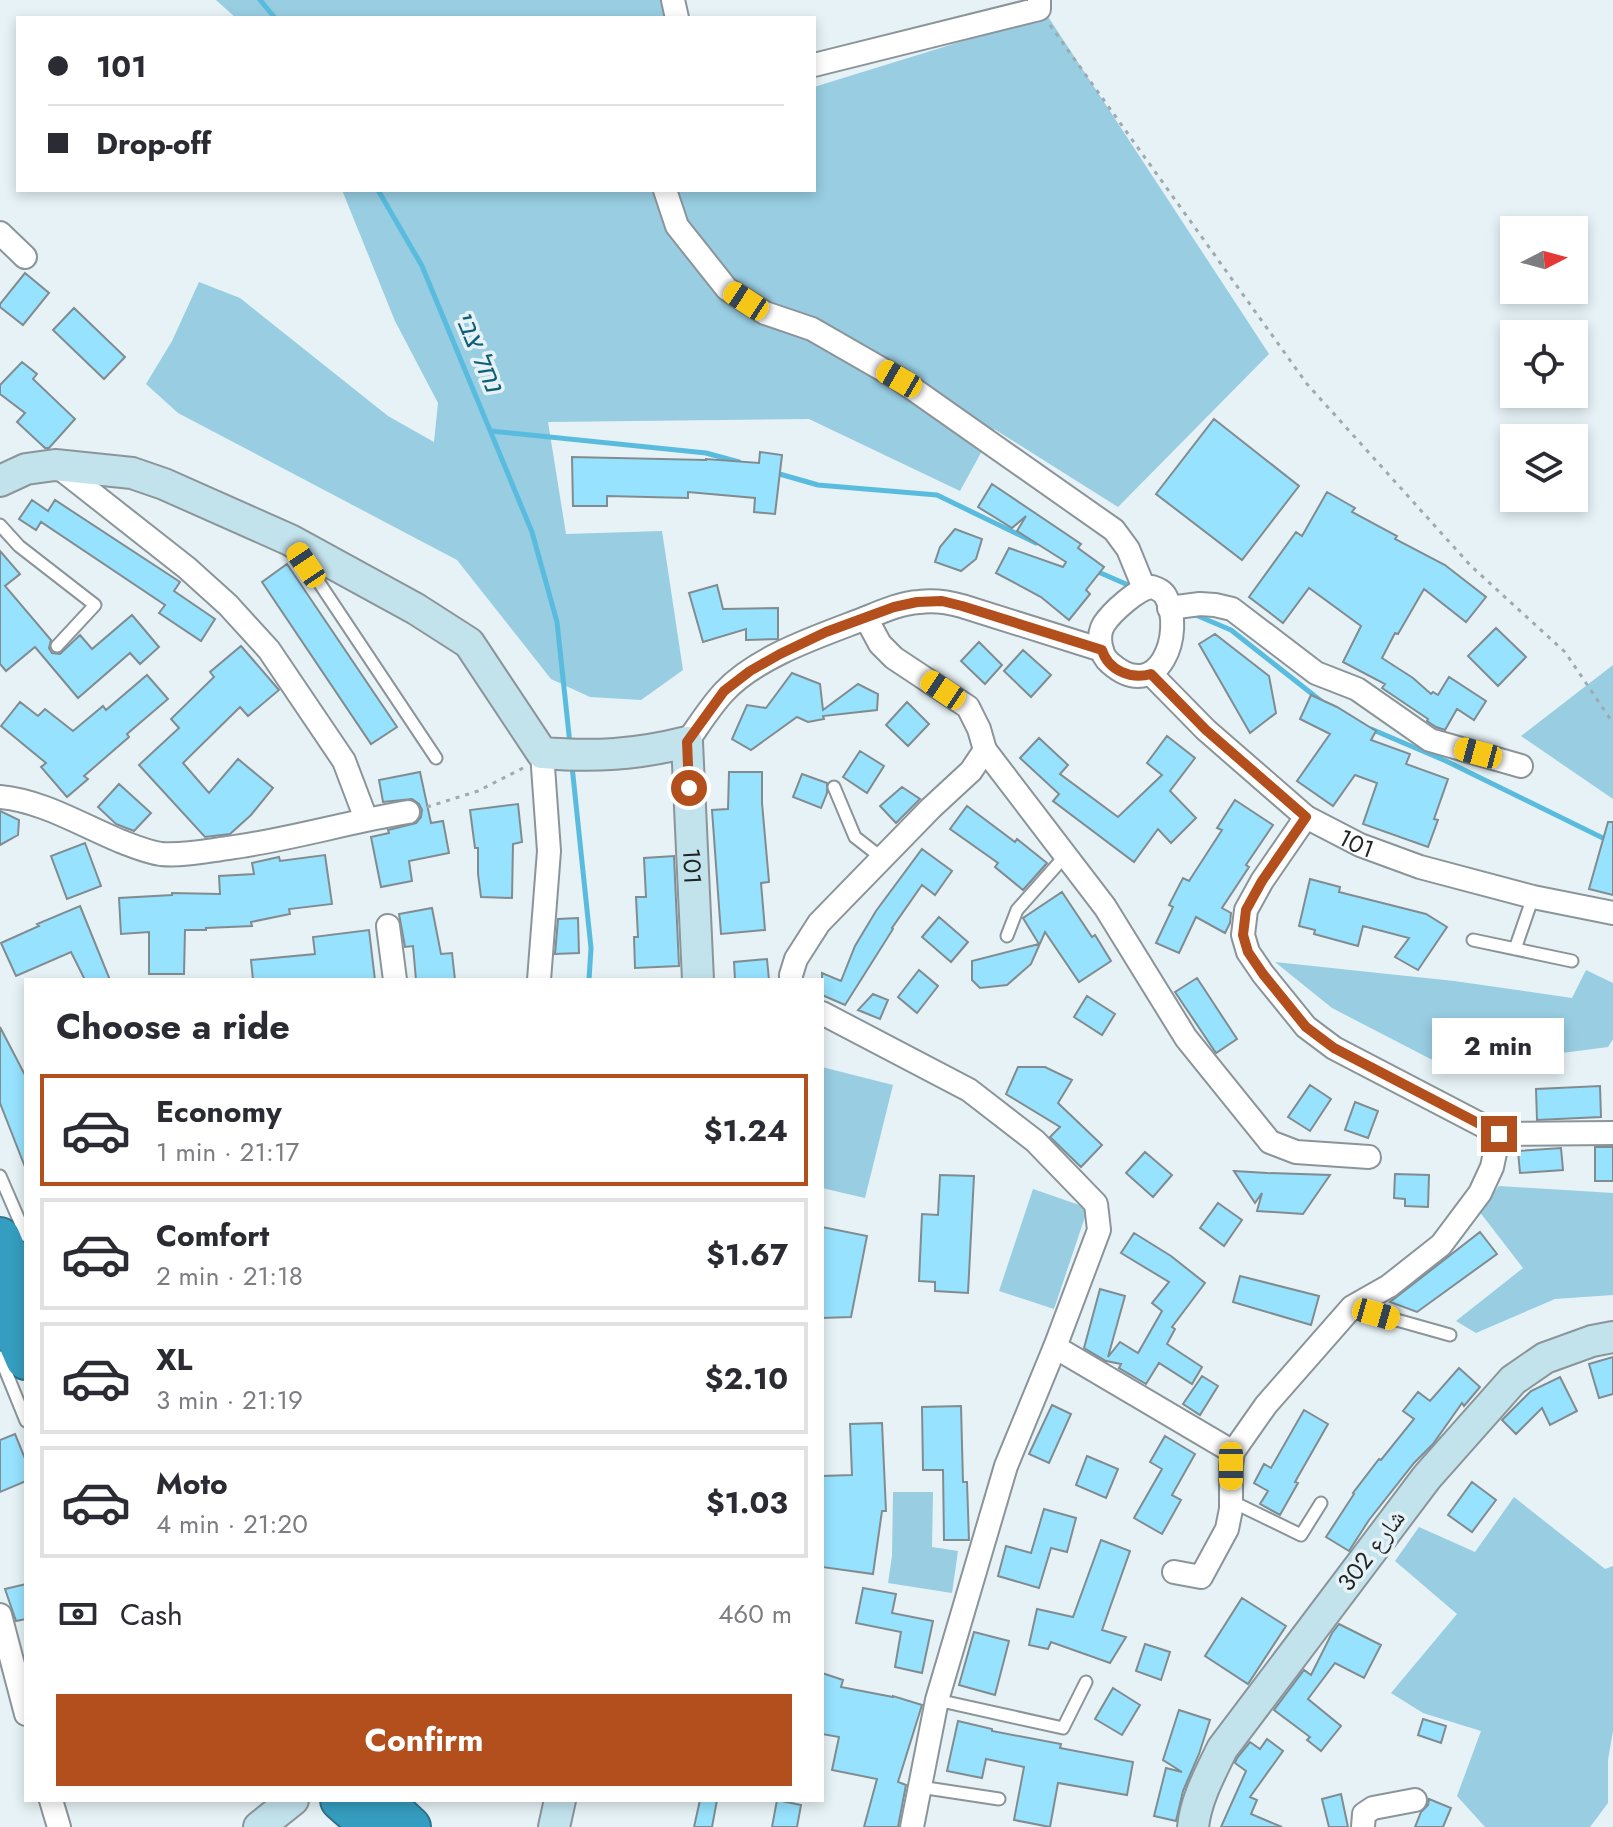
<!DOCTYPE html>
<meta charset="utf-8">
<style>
:root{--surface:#fff;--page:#f2f2f3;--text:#2b2b33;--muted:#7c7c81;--line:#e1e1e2;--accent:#b34f1c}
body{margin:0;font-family:Jost,"Noto Naskh Arabic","Noto Sans Hebrew",sans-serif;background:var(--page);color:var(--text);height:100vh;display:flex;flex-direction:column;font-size:30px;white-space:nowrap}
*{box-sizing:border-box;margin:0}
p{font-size:26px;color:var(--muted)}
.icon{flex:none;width:44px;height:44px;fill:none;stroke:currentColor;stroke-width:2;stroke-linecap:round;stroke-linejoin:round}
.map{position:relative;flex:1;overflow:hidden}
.panel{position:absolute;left:24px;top:978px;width:800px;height:824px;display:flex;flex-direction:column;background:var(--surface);border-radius:0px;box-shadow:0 4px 12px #0003}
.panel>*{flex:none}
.hud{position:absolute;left:16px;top:16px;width:800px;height:176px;border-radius:0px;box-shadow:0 4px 12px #0003;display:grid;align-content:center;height:176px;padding:0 32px;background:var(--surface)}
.needle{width:52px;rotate:84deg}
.buttons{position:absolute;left:1500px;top:216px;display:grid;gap:16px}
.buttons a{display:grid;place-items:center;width:88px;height:88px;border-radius:0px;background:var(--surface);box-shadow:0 4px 12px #0003;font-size:40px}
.end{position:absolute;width:36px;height:36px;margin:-18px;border:10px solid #b34f1c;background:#fff;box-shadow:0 0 0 4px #fff}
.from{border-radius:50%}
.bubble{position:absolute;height:56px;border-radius:0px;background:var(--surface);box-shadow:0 4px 12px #0003;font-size:26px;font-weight:700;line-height:56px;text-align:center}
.car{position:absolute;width:24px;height:48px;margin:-24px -12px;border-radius:10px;box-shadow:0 0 6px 2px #0007;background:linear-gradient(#f5c518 24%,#345 0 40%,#f5c518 0 76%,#345 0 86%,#f5c518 0)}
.hud b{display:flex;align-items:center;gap:28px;height:76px;font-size:30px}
.hud b+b{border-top:2px solid var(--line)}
.hud i{width:20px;height:20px;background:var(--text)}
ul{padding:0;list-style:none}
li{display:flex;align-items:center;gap:24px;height:112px;margin:0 16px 12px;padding:0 16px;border:4px solid var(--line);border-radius:0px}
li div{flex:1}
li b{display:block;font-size:30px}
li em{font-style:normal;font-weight:700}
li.current{border-color:var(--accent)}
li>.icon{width:72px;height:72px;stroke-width:1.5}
h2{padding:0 32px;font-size:36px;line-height:96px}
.pay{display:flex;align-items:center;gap:20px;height:88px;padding:0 32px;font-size:30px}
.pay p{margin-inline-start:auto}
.primary-button{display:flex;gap:16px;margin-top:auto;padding:16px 32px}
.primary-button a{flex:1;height:92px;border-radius:0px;background:var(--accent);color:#fff;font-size:32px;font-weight:700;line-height:92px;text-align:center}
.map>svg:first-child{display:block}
.green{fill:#98cde2}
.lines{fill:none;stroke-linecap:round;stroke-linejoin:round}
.stream{stroke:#59bcde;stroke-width:5}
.building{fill:#97e2fe;stroke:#818c90;stroke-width:2}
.lane-casing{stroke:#8b9599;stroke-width:15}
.street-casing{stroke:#8b9599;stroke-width:26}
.secondary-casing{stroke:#8b9599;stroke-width:34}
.highway-casing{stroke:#2d7389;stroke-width:44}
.path{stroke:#a0a9ac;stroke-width:3;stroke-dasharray:4 6;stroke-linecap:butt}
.lane{stroke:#fff;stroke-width:11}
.street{stroke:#fff;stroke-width:22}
.secondary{stroke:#c2e2ec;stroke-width:30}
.highway{stroke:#359dbf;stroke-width:40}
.route{stroke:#b34f1c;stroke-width:10}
.labels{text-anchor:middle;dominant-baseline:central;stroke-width:7;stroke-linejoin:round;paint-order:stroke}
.street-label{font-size:24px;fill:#1f2425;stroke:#e6f2f6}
.water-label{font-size:26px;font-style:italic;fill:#0b5e76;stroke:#e6f2f6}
</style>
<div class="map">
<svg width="1613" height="1827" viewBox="0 0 1613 1827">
<rect width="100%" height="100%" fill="#e6f2f6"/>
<path class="green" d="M216,0H681L685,18H236Z
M1047,15L1269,354L1118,507L994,429L960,491L809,419L548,422L566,534L662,531L683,670L641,700L590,697L551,679L457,560L178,413L146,384L172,341L199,282L240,298L388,416L434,442L438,403L395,321L342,190H814V87Z
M1613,665V799L1521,736Z
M1275,962L1454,981L1572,998L1586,970L1613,983V1039L1608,1047L1448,1068L1332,1008Z
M822,1067L893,1085L865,1198L822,1188Z
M1499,1186L1613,1193V1295L1555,1299L1476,1333L1456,1321L1523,1268L1479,1211Z
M1033,1189L1088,1208L1054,1309L999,1291Z
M893,1492H933L932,1547L958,1551L952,1593L888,1583L892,1556Z
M1514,1497L1605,1569L1613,1566V1731L1608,1760V1803L1590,1827H1485L1457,1796L1481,1731L1423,1713L1391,1693L1457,1614L1395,1561L1419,1527L1475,1552Z"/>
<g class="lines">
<path class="stream" d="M260,0L275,18
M378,190L422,266L532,532L557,622L570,744
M491,431L706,453L739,462
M776,473L818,485L937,495L1036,543
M1096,571L1135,588
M1191,613L1231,630L1321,701
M1371,729L1446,761L1613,843
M572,766L591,948L589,980"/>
</g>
<path class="building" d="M25,273L49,293L23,325L0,307V304Z
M74,308L125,357L104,379L53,330Z
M22,362L37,374L33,379L75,419L49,448H45L17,422L25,413L0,394V385Z
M1214,419L1299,486L1242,560L1156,494Z
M760,452L782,455L775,514L754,512L755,498L688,492V498L607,496V506H573L572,457L706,460V459L759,463Z
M992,484L1081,544L1078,548L1104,567L1086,590L1090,594L1069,620L1041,597L996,573L1009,548L1063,567L1066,562L1017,531L1026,516L1012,528L978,507Z
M1327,492L1355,508L1352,512L1397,536L1395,539L1445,565L1486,597L1466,622L1424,589L1398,634L1395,633L1382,658L1413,678L1431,694L1433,692L1438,695L1449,677L1486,701L1474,720L1457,709L1445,730L1436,727L1427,721L1428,719L1382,688L1385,684L1343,662L1361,626L1309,588L1283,623L1249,597L1296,532L1302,536Z
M32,500L48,511L55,500L180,582L174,591L215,619L201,641L159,613L165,605L41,522L36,530L19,519Z
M955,529L982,539L976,559L961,571L935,562L940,547Z
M0,551L20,574L5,586L51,640L49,648L52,653L60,654L80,635L92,649L132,615L159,647L140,664L130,653L78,698L35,647L6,671L0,664Z
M287,564L397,727L371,744L262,582Z
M717,585L723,609L778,608V639L746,640V629L703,642L689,593Z
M1496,628L1526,657L1498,686L1468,656Z
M1215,634L1269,676L1276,713L1250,733L1199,644Z
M979,642L1002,665L985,684L961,661Z
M241,646L279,690L248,716L240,707L183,763L209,793L238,759L273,788L251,815L230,834L205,837L139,765L179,728L171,719L214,677L210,672Z
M1023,650L1051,675L1031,697L1004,671Z
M792,673L820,684L823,710L858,684L878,694L877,710L823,716L824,719L808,722L797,717L751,750L732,739L747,705L766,708Z
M147,675L168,699L127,734L129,737L84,776L88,779L67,797L41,767L46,763L1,726L20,702L38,716L45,709L73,731L103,706L106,710Z
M1311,695L1337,707L1376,731L1371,740L1410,754L1406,764L1448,779L1434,819L1438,820L1428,847L1363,824L1377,783L1355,775L1333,806L1297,781L1330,734L1300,719Z
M907,702L929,724L908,746L886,725Z
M1167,736L1195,758L1170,791L1196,818L1171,843L1158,829L1134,862L1053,801L1059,794L1020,758L1039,738L1068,765L1060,774L1118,817L1162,775L1147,763Z
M860,751L884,766L867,793L843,777Z
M420,772L431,823L443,821L449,853L409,861L412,881L381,887L371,837L389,833L388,830L416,823L421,817L422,810L419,804L412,799L383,802L379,780Z
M729,772H762V803L769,882L761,883L765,930L721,934L712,810L728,809Z
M802,774L827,783V793L821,808L793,797Z
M119,784L151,813L134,831L116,824L98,807Z
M902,787L920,799L896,823L880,806Z
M1235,800L1273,825L1246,865L1249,867L1222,908L1231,913L1230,923L1225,933L1196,917L1179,953L1156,943L1173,907L1169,905L1183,878L1189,881L1222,830L1217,828Z
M518,804L522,842L513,844L512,898L481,897L478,874V848H475L470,810Z
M967,806L1015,842L1017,839L1047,863L1023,890L995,867L998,863L950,829Z
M0,811L19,820L18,835L0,845Z
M1608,822H1613V895L1589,889Z
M85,843L101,886L67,899L51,856Z
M922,849L952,871L935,895L922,885L892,928L893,929L845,1005L822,995V973L841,981L855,946L876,911Z
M325,855L332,904L289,909L290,914L251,922L252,926L206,928V930H185L184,974H149V932L121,934L119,898L172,895V893L220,894L219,876L254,874L252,863L279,857L280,861Z
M674,856L679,966L635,968L634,937H638L636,897H646L644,858Z
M1310,879L1340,887L1339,892L1426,914L1447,927L1418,970L1395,957L1409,938L1363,926L1358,946L1314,934L1315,930L1299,926Z
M1062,892L1092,937L1095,935L1111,961L1079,982L1045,932L1031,964L1007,985L980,988L972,980V961L1039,944L1023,918Z
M80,906L110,980H85L71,952L16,976L1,943L39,926L37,924Z
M432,908L441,954L452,953L455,980H416L413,946L405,947L399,914Z
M939,917L968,942L951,962L922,937Z
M578,918L579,953L555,954L558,919Z
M369,930L375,980H253L251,960L315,954L313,937Z
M767,959L769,980H735L734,962Z
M919,970L938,986L917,1013L898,997Z
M1197,978L1237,1039L1216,1053L1175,992Z
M873,994L888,1000L880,1019L858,1010Z
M1087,996L1115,1014L1102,1035L1074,1017Z
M0,1027L26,1077L25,1167L0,1103Z
M1018,1067H1045L1072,1080L1058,1103L1102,1145L1081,1167L1050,1137L1060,1127L1006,1094Z
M1310,1085L1331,1099L1310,1131L1288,1117Z
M1600,1086L1601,1117L1537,1120L1536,1089Z
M1355,1102L1378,1111L1368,1138L1345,1130Z
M1595,1147H1613V1181H1595Z
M1561,1148L1563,1170L1520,1173L1518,1151Z
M1145,1152L1172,1175L1153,1197L1126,1173Z
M1234,1171L1267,1173L1330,1175L1303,1214L1257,1211L1262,1193L1255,1203Z
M1395,1174L1429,1175L1428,1207L1405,1206V1199L1394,1198Z
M940,1175L974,1176L968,1293L935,1291V1282L919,1281L922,1214L938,1215Z
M1218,1203L1242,1220L1224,1246L1200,1228Z
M822,1227L867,1236L851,1317L822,1318Z
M1480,1232L1497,1254L1417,1312L1390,1302Z
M1134,1233L1171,1256L1205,1283L1172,1327L1175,1329L1167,1344L1202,1367L1192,1384L1159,1363L1146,1384L1119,1368L1121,1364L1106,1361L1084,1348L1100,1289L1125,1296L1108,1357L1120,1342L1138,1353L1162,1311L1152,1303L1169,1282L1121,1253Z
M1240,1276L1319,1296L1311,1325L1233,1302Z
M1613,1357V1394L1599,1398L1589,1364Z
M1459,1368L1480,1387L1464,1406L1462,1403L1433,1444L1414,1463L1369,1520L1349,1551L1326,1537L1354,1494L1353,1493L1379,1459L1381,1460L1414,1419L1403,1411L1418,1392L1430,1401Z
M1202,1376L1218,1386L1200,1415L1183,1404Z
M1560,1377L1577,1411L1550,1425L1542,1408L1516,1434L1502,1420L1531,1391Z
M1052,1405L1071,1414L1049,1463L1029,1454Z
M961,1406L963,1482H967L969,1540H944L943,1470H923L922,1407Z
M1304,1410L1328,1424L1295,1482L1298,1483L1280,1515L1260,1504L1268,1491L1254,1483L1264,1464L1271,1468Z
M882,1423L886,1511H882L873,1574L822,1567V1476L852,1475L850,1424Z
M15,1434L26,1461V1481L0,1492V1440Z
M1165,1436L1195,1454L1172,1495L1181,1500L1162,1534L1134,1518L1162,1469L1150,1462Z
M1087,1456L1118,1469L1106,1498L1076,1485Z
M1472,1482L1496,1500L1472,1532L1448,1515Z
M1044,1509L1076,1518L1067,1552L1051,1548L1039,1588L998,1576L1006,1546L1031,1553Z
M1101,1540L1130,1551L1102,1630L1126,1637L1110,1663L1051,1642L1048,1649L1029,1645L1037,1609L1073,1617Z
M26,1584V1619L16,1621L5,1589Z
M863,1588L896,1594L892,1613L933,1621L922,1673L895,1667L901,1632L856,1623Z
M1242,1598L1286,1626L1248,1684L1205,1656Z
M1339,1624L1381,1645L1364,1678L1335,1663L1308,1699L1341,1726L1321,1751L1307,1740L1310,1737L1274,1710L1304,1670L1311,1675L1332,1633Z
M974,1632L1009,1641L995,1695L959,1685Z
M1145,1644L1170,1652L1161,1680L1136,1671Z
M822,1673L843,1680L841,1687L893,1697V1696L922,1705L898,1782L906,1785L898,1827H864L877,1779L832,1770L839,1737L822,1734Z
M1113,1688L1140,1705L1122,1735L1095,1719Z
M1179,1710L1210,1720L1199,1754L1183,1791L1176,1821L1154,1816L1166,1768L1182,1772L1163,1760Z
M1423,1719L1446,1726L1441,1743L1418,1735Z
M958,1721L992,1729V1731L1061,1744L1060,1748L1133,1762L1127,1795L1058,1783L1050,1827L1014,1820L1024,1767L986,1759L982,1778L947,1771Z
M1267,1739L1283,1751L1250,1797L1257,1800L1251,1814L1282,1827H1221L1246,1771L1235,1763L1237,1758L1250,1742L1260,1749Z
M1341,1794L1348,1827H1329L1322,1799Z
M1429,1799L1451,1808L1443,1827H1415L1421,1812L1428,1805Z
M700,1800H717L712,1827H694Z
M777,1800L801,1805L797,1827H772Z"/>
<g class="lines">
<defs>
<path id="lane" d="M0,525L19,546L95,605L57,646
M302,557L436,758
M834,787L855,837L882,858
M1007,936L1017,910L1065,856
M1473,940L1572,961
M1515,949L1533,897
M0,1176L26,1236
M1354,1308L1450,1335
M0,1357L26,1421
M1231,1501L1301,1535L1321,1503
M937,1700L1063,1728L1086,1682
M920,1787L999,1799"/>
<g id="street">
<path d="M673,0L677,18"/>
<path d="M814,65L1039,9V0"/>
<path d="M665,190L677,226L727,289L765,313L812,329L899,379L1114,530L1128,549L1144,588"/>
<path d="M0,233L25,257"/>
<path d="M56,465L187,568L228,605L269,650L344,761L366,819"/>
<path d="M1152,587C1158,589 1163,591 1166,597C1185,632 1159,706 1110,663C1100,655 1097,635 1104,624C1112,612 1138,588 1152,587Z"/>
<path d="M1169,608L1200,604L1215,605L1232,609L1316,673L1357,689L1430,740L1521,766"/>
<path id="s1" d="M1151,674L1206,730L1306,817L1360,845L1420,867L1533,897L1613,913"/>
<path d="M687,742C699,725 710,707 724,692C757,656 822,635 866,618C883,611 901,603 919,602C934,600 948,602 962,606L1102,650"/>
<path d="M985,750L1105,907L1186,1038L1270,1142L1296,1152L1369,1157"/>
<path d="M0,797C43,801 81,825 120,841C133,846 147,852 161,854C183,856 206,851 228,848C289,840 347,822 408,812"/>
<path d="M1306,817L1262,881L1246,910L1243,935L1248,952L1263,974L1306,1027L1334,1048L1499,1134L1613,1133"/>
<path d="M388,926L395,980"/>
<path d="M539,980L549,851L542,753"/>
<path d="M791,980V975L796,959L819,923L931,808L971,771L985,750L979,729L968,707L894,658L880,644L866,618"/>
<path d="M822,1013L969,1090L1035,1141L1096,1204L1099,1230L1055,1347L1006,1466L937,1700L912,1827"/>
<path d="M1055,1347L1233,1452"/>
<path d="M1174,1572L1201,1577L1227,1529L1231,1509V1466L1233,1452L1266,1405L1352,1307L1389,1286L1441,1245L1480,1193L1492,1167L1499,1134"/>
<path d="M0,1615L26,1714"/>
<path d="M51,1800L59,1827"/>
<path d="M1363,1827L1364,1814L1373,1808L1415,1800"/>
</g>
<g id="secondary">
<path id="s2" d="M0,481L26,469L55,465L132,473L164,484L290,540L416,609L469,643L542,753C595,757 635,755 687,742L698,980"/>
<path d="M259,1827L293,1800"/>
<path d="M554,1827L560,1800"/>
<path d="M1193,1827C1196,1799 1210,1774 1222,1749L1427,1477L1513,1380L1545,1358L1592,1341L1613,1337"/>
</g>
<path id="highway" d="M0,1238L26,1300
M0,1298L26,1359
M341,1800L372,1827
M381,1800L410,1827"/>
</defs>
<use href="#lane" class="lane-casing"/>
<use href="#street" class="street-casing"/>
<use href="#secondary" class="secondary-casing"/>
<use href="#highway" class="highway-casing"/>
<path class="path" d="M1050,25L1307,384L1471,566L1565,652L1613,723
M427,807L478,791L523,768"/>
<use href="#lane" class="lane"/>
<use href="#street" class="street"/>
<use href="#secondary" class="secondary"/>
<use href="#highway" class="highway"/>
</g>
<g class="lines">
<path class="route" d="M689,788L687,742L724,691L750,671L780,654L826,632L894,607L917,602L942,601L962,606L1102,650C1108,670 1131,680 1151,674L1206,730L1306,817L1262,881L1246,910L1243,935L1248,952L1263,974L1306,1027L1334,1048L1499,1134"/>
</g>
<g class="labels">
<g class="street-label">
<text stroke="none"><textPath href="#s1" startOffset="268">101</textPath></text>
<text stroke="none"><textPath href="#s2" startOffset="916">101</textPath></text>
<text transform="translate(1371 1550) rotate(-53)">شارع 302</text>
</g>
<g class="water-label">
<text transform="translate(479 351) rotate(67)">נחל צבי</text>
</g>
</g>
</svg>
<div class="buttons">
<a><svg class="needle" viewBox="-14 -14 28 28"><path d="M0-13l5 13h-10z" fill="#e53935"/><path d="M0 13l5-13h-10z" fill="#7c7c81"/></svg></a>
<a><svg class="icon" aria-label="locate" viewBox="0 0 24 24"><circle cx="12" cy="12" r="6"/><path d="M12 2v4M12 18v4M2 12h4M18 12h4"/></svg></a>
<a><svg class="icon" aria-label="layers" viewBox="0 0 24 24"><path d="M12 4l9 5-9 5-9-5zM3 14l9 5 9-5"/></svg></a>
</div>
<i class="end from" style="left:689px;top:788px"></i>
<i class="end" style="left:1499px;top:1134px"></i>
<div class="bubble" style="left:1432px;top:1018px;width:132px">2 min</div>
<i class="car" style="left:746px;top:301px;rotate:303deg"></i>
<i class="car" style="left:899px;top:379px;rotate:300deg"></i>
<i class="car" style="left:306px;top:565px;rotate:326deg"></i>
<i class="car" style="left:943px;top:690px;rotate:304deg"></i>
<i class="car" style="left:1478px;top:753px;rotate:285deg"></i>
<i class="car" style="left:1376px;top:1314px;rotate:106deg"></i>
<i class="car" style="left:1231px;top:1466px;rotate:180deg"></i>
<div class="hud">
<b><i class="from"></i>101</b>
<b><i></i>Drop-off</b>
</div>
<section class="panel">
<h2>Choose a ride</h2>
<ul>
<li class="current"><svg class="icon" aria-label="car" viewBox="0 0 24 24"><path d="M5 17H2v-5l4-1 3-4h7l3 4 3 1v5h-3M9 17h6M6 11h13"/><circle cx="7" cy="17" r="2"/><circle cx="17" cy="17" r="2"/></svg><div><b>Economy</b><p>1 min · 21:17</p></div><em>$1.24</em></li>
<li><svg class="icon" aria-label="car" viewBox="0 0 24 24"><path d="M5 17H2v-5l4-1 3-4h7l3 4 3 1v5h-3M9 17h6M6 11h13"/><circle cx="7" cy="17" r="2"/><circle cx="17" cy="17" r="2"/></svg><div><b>Comfort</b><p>2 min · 21:18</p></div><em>$1.67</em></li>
<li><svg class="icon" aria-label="car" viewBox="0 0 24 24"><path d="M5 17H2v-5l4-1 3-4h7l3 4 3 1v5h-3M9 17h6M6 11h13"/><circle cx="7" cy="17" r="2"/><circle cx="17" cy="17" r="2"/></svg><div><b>XL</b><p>3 min · 21:19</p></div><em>$2.10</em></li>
<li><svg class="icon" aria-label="car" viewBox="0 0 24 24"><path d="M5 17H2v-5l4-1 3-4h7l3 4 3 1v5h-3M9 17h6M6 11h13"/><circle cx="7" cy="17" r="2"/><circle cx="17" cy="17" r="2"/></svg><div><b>Moto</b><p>4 min · 21:20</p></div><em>$1.03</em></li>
</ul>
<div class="pay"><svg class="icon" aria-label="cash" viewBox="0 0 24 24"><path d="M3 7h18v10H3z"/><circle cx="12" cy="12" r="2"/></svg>Cash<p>460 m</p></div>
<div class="primary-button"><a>Confirm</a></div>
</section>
</div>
